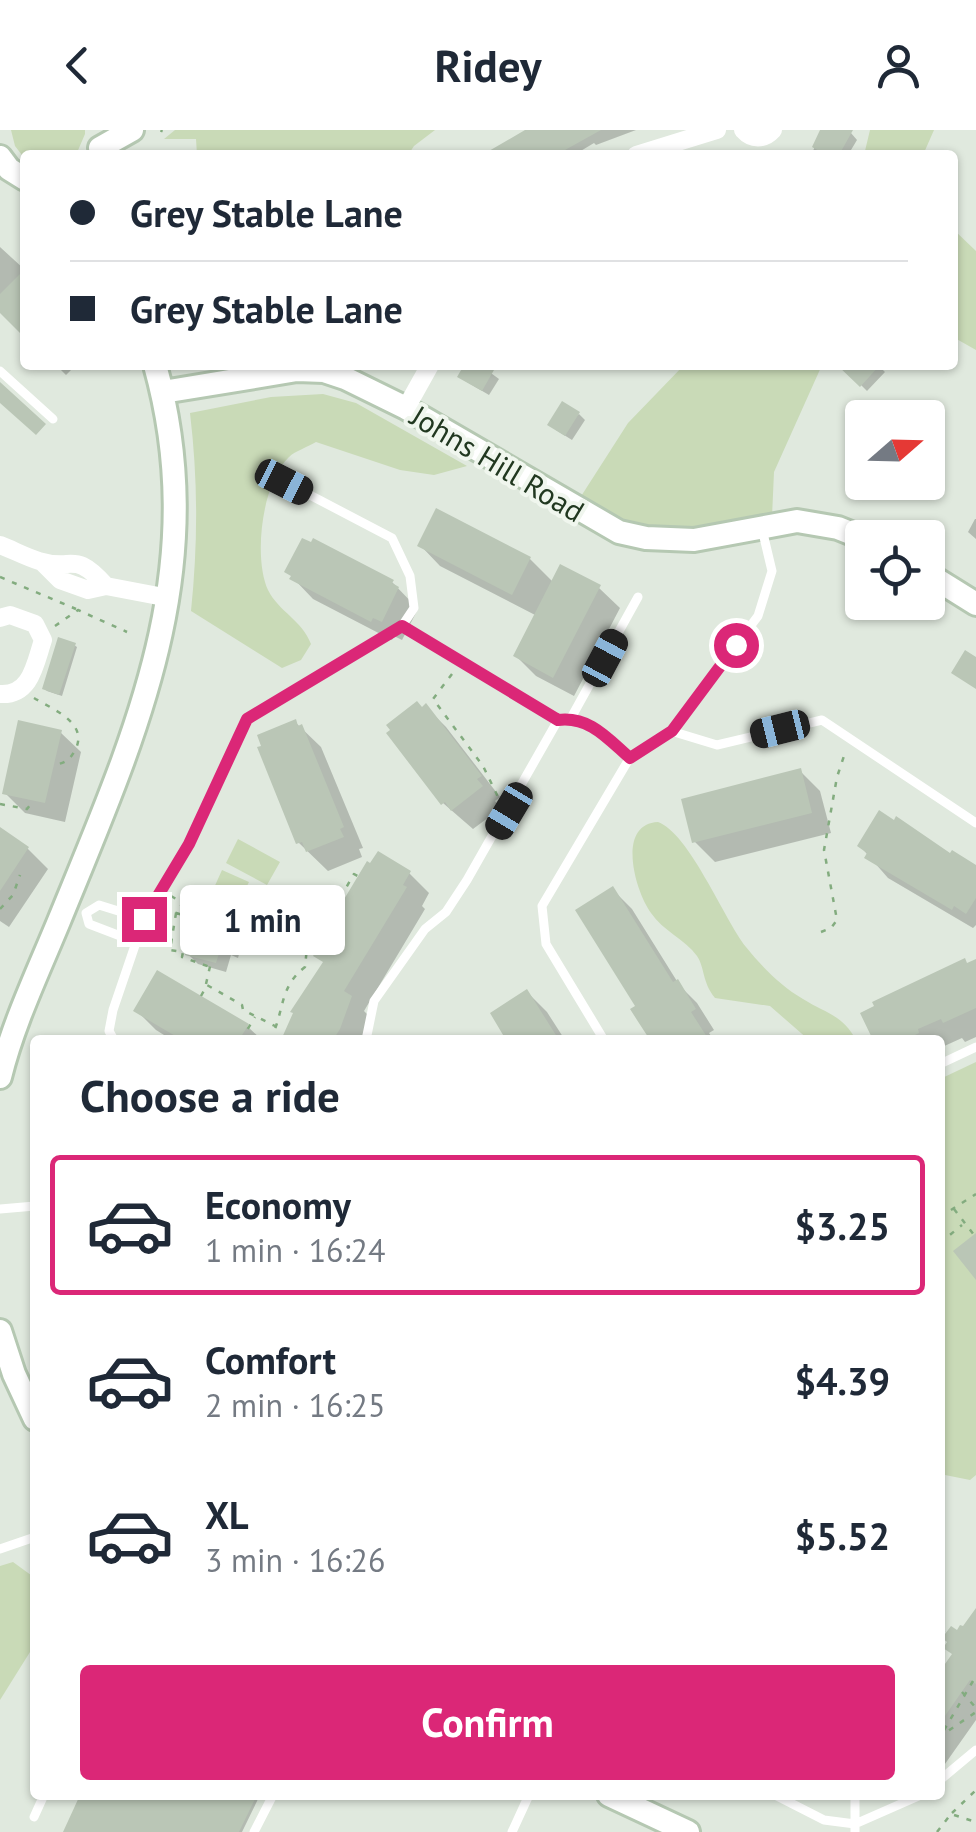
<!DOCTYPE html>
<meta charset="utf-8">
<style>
:root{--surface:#fff;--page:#f6f6f7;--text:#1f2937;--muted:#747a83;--line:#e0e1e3;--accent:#db2777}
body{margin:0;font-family:"PT Sans",sans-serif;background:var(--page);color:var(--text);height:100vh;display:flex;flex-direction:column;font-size:38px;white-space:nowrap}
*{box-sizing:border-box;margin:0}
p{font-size:32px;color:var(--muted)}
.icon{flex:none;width:55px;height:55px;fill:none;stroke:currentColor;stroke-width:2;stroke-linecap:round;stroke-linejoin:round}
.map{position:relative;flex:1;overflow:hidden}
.sheet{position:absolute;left:30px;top:905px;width:915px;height:765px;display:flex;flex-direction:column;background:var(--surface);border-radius:10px;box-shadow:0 2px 8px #0004}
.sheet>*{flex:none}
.guide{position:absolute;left:20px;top:20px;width:938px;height:220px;border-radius:10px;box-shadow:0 2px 8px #0004;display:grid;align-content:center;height:220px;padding:0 50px;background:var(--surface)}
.needle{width:65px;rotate:70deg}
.buttons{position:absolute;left:845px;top:270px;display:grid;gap:20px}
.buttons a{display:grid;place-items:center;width:100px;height:100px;border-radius:10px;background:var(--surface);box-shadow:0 2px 8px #0004;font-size:50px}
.end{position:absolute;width:45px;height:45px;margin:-22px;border:12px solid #db2777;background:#fff;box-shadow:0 0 0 5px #fff}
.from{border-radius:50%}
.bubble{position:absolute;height:70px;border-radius:10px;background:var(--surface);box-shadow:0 2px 8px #0004;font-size:32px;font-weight:800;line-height:70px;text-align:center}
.car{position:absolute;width:30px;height:60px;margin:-30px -15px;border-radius:12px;box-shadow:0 0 8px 2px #0007;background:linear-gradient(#222 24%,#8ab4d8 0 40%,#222 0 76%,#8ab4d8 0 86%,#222 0)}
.guide b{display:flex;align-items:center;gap:35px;height:95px;font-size:38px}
.guide b+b{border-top:2px solid var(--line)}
.guide i{width:25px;height:25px;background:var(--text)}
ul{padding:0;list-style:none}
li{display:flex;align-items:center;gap:30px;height:140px;margin:0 20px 15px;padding:0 30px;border:5px solid transparent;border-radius:10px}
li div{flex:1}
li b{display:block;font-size:38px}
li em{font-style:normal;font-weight:800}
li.on{border-color:var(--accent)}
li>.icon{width:90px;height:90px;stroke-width:1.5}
h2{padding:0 50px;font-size:45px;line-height:120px}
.cta{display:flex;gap:20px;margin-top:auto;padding:20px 50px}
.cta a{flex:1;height:115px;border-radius:10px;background:var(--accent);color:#fff;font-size:40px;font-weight:800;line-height:115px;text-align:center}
header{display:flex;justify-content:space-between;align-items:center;height:130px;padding:0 50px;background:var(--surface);font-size:45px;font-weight:800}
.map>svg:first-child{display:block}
.green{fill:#c9dab7}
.shadow{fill:#0003}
.building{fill:#bac6b6}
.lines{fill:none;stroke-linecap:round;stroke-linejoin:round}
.secondary-casing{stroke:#b5c8b2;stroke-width:28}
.path{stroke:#83ac7f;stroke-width:2.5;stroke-dasharray:5 8;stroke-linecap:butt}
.lane{stroke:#fff;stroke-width:9}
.street{stroke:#fff;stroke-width:18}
.secondary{stroke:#fff;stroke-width:22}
.route{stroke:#db2777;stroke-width:12}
.labels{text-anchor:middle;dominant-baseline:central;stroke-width:8;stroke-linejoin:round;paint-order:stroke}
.street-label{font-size:30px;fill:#213820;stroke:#f0f6ee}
</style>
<header><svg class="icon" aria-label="back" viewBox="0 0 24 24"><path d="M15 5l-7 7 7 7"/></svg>Ridey<svg class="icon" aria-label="person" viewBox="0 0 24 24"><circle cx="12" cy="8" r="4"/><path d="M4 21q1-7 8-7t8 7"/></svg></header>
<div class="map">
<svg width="976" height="1702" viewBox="0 0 976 1702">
<rect width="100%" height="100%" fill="#e0e9de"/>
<path class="green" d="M11,0H85V4L76,25H25V29L15,16Z
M175,0H435L414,16L408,25H197L196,9H164Z
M870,0H934L923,25H864Z
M953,99L976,121V220L953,207Z
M684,235H822L774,342L772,387L674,400L630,395L578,371L628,293Z
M323,264L356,273L467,336L434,345L400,340L316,312C308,317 295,321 289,327C262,352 253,428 268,460C279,482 302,490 311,514L301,530L282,538L191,481C198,413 198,350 190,283L271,267Z
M658,692C689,703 724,789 746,817C762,837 781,856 803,869C825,883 843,885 856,910H809L770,876L715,868C702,852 705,838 697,826C685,809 663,801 651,783C635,761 616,694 658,692Z
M238,709L280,732L267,755L226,733Z
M222,740L249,752L239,772L213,760Z
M976,932V1345L970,1350L940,1344V949Z
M13,1432L35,1448V1514L0,1570V1436Z"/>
<path class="shadow" d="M531,0H636L596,15L594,13L574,25H488Z
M823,0H844L851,3L857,10L848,25H811Z
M0,117L24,139L25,204L0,179Z
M56,235H76L66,245Z
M467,235H480L499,249L489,265L467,252Z
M841,235H878L885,242L867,261Z
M579,284L585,290L572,310L556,300Z
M975,389H976V409L968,402Z
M420,415L530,429L554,453L599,458L620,478L574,566L536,546L516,526L537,486L440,436Z
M293,448L392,452L418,479L402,510L394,506L392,510L313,469Z
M74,515L77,517L62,566L47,561L45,559Z
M426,577L446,597L500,667L495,671L501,678L473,699L443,673L390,603Z
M295,592L321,617L363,718L359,719L362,727L328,741L299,713L264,617Z
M60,602L81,622L65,692L25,683L5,663Z
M800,641L820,661L831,703L715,732L695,712Z
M0,700L28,719L48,739L9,797L0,791Z
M860,716L951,726L976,738V795L973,798L888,748Z
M409,743L429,763L422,776L425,779L364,881L371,888L363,910H284Z
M612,759L632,779L680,856L697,873L714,900L709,903L714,910H653L638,876Z
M230,785L240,796L237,807L242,813L238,828L231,825L226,842L198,834L188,824L191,813L189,802Z
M976,833V907L965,912L962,908L940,918V910H876L968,835Z
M527,862L547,882L565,910H509Z
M136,880L247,896L262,910H172L156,900Z
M976,1482V1590L940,1641V1546L954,1525L957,1504Z
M83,1665H260L242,1702H66Z"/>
<path class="building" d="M525,0H601L556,25H482Z
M820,0H853L839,25H817L819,21L812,17Z
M25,139V208L0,183V164Z
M464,235H485L494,240L482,261L457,247Z
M837,235H880L860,257Z
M0,252L46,294L36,305L0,273Z
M562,271L580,282L565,306L547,295Z
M436,378L531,427L512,465L417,416Z
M302,408L311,412L313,408L394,450L392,453L399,457L382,492L373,488L371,492L289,449L291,446L284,442Z
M560,434L601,455L553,548L513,526Z
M58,507L76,513L59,565L42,559Z
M965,520L976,527V559L951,543Z
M417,571L422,577L426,573L482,646L477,649L483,656L451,681L445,672L441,675L386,603L390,600L386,595Z
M296,589L298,596L302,594L344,697L340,699L344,707L306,722L302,712L296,714L257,617L261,616L257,605Z
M18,590L62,600L45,673L2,664Z
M801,638L812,683L692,713L681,669Z
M879,680L894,690L896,686L950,723L952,720L976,735V768L966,784L954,776L952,780L864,728L867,723L857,716Z
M0,697L29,717L0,761Z
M378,721L411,741L403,755L407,757L344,861L352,866L340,899L333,910H281L293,883L290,882L323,832L313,826L318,818L316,816L367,731L370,733Z
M613,756L673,852L678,849L696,879L691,882L709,910H650L637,890L630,879L635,876L575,780Z
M190,772L231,783L227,799L234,800L229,819L221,817L216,833L185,825L189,811L185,810L187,800L183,799Z
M965,828L967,833L976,829V878L943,893L941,889L918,899L919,903L905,910H873L860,883L874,876L872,872Z
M157,840L249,894L239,910H182L133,881Z
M527,859L559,910H506L490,883Z
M976,1103V1150L953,1121Z
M976,1478V1554L970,1550L940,1593V1541L952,1524L943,1518L947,1512L942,1508L951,1496L957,1500L960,1495L963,1496Z
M80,1665H257L239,1702H63Z"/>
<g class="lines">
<defs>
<path id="secondary" d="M100,18L132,0
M0,27L9,39L25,49
M163,262L297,240L324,241L345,248L406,278L619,402L646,408L694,410L797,391L838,398L863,408
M928,444L976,474
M0,947C13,894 38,842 59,791C135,605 212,440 155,235
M0,1201L14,1244L35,1289
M609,1665L688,1702"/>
</defs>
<use href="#secondary" class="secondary-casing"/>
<path class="path" d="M161,2L162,0
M0,447L76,479
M55,496L78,480L127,502
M452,544L433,569L483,636L499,669
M34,568C54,580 91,594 74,622C69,631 64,633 54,635
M0,674L27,679L33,671
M171,766L183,773L176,783L170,820L183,822L182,827L210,837
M0,779L13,765L20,745
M163,779L186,786
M821,802L831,798L837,790L824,720L837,647L845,623
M206,854L211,832
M201,866L207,855L242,875L243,880L275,896
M241,910L255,887
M270,910C285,882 278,858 305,837L308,807L315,794L321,795L336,765L343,763L354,744L361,748
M954,1079L974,1105
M940,1087L976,1064
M940,1113L962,1095
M940,1502L946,1503
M973,1551L944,1600L945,1603L976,1582
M962,1562L976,1578
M952,1683L976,1660
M937,1702L951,1684L976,1692"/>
<path class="lane" d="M0,241L53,289
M402,496L558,590
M571,588L638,467
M671,601L717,615L822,590L976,693
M86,783L89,794L136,812
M86,783L99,775L144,789
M114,910L109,901L113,880L144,789L189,714L247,589L402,496L414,478L410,446L392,408L285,352
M366,910L374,871L425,799L446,782L467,750L558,590C590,586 608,609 629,629
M604,910L546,814L542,776L629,629L671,601L758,486L772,441L762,399
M940,934L976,917
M0,1079L35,1076
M35,1407V1425
M0,1419L35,1407
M940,1650L976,1620
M775,1665L824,1690L855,1694L921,1665
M34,1687L44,1665
M254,1702L273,1665
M512,1702L529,1665
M855,1702V1665"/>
<path class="street" d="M743,0C752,10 764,10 773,0
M636,25L717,0
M406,278L430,235
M0,415C13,420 26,427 39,431C74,442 73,419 106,456
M43,433L60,450L88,460L106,456L169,468
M0,488L10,485L35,494L43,510C35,534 31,566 0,564"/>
<use href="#secondary" class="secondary"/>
</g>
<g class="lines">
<path class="route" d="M144,789L189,714L247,589L402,496L558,590C590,586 608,609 630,628L672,601L736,515"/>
</g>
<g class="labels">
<g class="street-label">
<text transform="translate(498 333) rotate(31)">Johns Hill Road</text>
</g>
</g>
</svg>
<div class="buttons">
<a><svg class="needle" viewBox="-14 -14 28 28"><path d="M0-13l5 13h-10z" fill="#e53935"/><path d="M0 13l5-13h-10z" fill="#747a83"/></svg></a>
<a><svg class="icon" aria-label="locate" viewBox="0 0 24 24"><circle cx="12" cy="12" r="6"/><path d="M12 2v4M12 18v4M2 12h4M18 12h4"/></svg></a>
</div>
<i class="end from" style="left:736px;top:515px"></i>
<i class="end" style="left:144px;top:789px"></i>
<div class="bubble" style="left:180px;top:755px;width:165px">1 min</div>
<i class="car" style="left:284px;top:352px;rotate:117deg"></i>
<i class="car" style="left:605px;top:528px;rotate:28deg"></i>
<i class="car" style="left:780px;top:599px;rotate:256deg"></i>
<i class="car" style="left:509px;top:681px;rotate:211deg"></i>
<div class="guide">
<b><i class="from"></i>Grey Stable Lane</b>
<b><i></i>Grey Stable Lane</b>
</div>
<section class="sheet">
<h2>Choose a ride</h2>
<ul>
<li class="on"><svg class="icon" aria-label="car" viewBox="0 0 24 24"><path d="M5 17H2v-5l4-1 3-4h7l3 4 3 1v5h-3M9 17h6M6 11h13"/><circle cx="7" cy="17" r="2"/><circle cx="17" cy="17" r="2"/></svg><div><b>Economy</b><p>1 min · 16:24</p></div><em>$3.25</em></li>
<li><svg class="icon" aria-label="car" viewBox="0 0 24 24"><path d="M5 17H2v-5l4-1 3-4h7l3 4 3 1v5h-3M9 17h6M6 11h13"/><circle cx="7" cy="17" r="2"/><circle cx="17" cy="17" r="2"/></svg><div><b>Comfort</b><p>2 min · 16:25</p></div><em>$4.39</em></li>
<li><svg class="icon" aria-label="car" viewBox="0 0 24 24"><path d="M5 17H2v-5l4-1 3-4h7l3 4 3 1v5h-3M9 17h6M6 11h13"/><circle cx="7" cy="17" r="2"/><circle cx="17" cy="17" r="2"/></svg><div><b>XL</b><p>3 min · 16:26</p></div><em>$5.52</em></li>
</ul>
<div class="cta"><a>Confirm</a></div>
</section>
</div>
